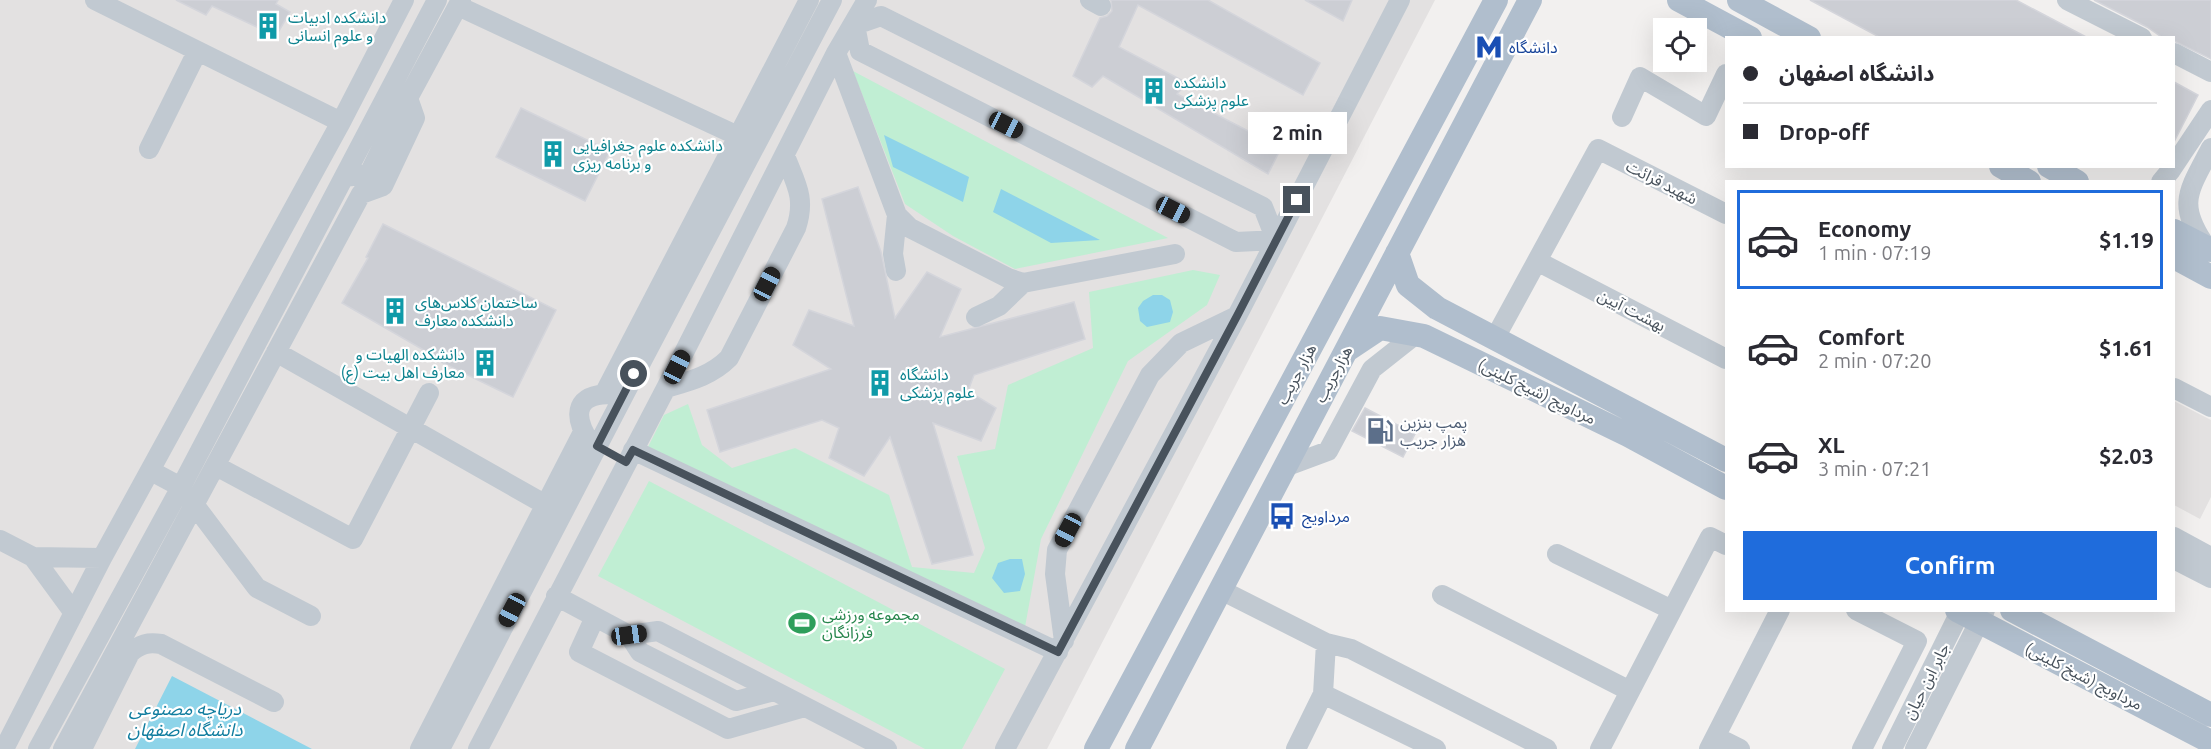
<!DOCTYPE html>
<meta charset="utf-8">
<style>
:root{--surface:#fff;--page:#f2f2f3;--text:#2b2b33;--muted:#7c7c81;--line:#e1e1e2;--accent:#1f6cdc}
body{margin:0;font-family:Ubuntu,"Noto Sans Arabic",sans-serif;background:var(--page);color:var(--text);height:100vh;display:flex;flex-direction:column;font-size:22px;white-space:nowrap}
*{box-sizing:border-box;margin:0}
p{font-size:20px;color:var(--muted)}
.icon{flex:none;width:33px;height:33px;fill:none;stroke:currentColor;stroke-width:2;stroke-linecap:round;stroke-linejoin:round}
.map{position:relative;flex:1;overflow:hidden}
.panel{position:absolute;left:1725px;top:180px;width:450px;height:432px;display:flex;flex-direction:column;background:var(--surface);border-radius:0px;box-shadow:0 6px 24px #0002}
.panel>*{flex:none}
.banner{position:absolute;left:1725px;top:36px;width:450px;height:132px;border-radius:0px;box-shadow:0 6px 24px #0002;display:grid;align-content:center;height:132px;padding:0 18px;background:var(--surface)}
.fabs{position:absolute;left:1653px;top:18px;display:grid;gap:12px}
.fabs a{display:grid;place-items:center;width:54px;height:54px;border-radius:0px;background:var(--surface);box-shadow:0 6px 24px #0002;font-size:30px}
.end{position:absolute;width:27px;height:27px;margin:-14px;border:8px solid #48525c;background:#fff;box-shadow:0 0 0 3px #fff}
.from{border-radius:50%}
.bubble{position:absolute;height:42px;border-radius:0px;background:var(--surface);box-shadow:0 6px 24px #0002;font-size:20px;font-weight:700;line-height:42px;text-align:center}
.car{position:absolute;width:18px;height:36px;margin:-18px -9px;border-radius:8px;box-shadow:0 0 4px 2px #0007;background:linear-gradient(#222 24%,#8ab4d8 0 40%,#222 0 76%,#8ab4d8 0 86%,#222 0)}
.banner b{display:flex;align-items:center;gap:21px;height:57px;font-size:22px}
.banner b+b{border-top:2px solid var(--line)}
.banner i{width:15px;height:15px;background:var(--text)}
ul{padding:10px 0 0;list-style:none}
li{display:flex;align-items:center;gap:18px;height:99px;margin:0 12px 9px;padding:0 6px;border:3px solid transparent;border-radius:0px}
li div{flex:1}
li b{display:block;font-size:22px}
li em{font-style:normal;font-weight:700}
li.selected{border-color:var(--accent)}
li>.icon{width:54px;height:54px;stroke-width:1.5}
.button{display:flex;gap:12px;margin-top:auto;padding:12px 18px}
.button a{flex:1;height:69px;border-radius:0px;background:var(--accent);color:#fff;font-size:24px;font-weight:700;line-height:69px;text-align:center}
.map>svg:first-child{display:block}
.education{fill:#e3e1e1}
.green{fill:#c0eed3}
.water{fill:#8ed4e9}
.building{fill:#ccced4;stroke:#d4d5db;stroke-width:1.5}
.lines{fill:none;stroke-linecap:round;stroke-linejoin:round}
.minor{stroke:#c1c9d1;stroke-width:20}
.major{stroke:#b0becd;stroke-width:24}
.route{stroke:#48525c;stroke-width:8}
.labels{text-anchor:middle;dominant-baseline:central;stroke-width:4.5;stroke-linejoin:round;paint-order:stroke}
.culture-label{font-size:16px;fill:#0d838f;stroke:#fff;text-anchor:start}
.transit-label{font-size:16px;fill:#164399;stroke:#fff;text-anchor:start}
.street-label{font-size:16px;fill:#48525c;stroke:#fff}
.service-label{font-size:16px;fill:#4e5e75;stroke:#fff;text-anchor:start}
.leisure-label{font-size:16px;fill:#27864d;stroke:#fff;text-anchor:start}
.water-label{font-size:18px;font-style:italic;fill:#117d9f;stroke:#fff}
</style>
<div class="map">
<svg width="2211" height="749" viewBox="0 0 2211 749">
<rect width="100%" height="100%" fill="#f2f0ef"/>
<path class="education" d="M0,0H1435L1047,749H0Z
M2174,401L2211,420V497L2200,519L2174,505Z"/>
<path class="green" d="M853,71L1168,238L1015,269L953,236L905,204Z
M1193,270L1220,275L1207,305L1128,361L1041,539L1025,627L648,447L664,415L688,404L702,445L732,468L795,448L889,495L912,567L974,573L985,548L957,456L995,449L1008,385L1093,348L1089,292Z
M649,481L1005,669L962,749H925L598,576Z"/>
<path class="water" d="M884,135L969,177L963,202L893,167Z
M1001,189L1100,240L1051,243L993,212Z
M1153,295H1162L1170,300L1173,312L1170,322L1147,327L1140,321L1138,308L1143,301Z
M1010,559H1022L1025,574L1020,591L1004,593L992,578L998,563Z
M172,676L312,749H135Z"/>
<path class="building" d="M176,0H278L276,4L290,12L276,36L212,6L206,15Z
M1111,0H1208L1320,63L1303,95L1138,5L1119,47L1187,83L1177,94L1281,148L1268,174L1103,76L1092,87L1073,76L1100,18L1107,16L1112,11Z
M1305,0H1352L1343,21Z
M1810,0H2016L2088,38H1881Z
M2094,0H2211V59L2174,41V38H2163L2147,27Z
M2174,82L2198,95L2174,142Z
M521,108L610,151L585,201L496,157Z
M858,187L881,252L895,318L927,272L961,289L940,337L1074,302L1085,339L974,375L968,391L996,408L981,441L933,423L973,555L932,564L890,437L864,476L829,458L839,428L822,420L720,452L707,410L831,369L793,345L809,310L854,326L822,199Z
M383,224L556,310L513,397L441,362V360L342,303L368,258L366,257Z
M1365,408L1415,434L1403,457L1352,431Z"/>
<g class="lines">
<path class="minor" d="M95,0L341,122
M1090,0L1101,6
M2067,0L2142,38
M458,6L738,136
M881,16L1263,207L1276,240L1236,242L860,51L855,25Z
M836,53L897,215L910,228L1008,278L1023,283L1175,254
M2174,53L2211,72
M1622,117L1640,77L1706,116L1726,74
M149,149L197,52
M344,177L369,174L402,107L394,91
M2161,182L2171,170L2211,110
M2207,248C2176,204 2188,192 2211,148
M1537,261L1726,359
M896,271L893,254L897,215
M976,317L999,306L1023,283
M1495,338L1598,149L1726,214
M276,352L546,505
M666,388C690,381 711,376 729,358L796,228C806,198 796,184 785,156
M2174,388L2211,407
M604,394L809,0
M590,443C571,413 576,393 614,394
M633,450L1058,652
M216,466L353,539L429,393
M1285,467L1328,451L1372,369L1415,335
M151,471L181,487L257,588L311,616
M2174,537L2211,557
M0,540L33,557
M1557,554L1672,610
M2174,559L2211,578
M1221,590L1326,643L1351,649L1547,749
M1442,595L1630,691
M556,596L629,635L658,631L887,749
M1856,610L1917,641L1862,749
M74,613L33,557L102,558
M595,617L579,652L728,729L805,707
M629,635L640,652L736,701L774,691
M1064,641L1055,574L1057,550L1150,375L1181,343L1237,316
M1323,694L1436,749
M1716,737L1740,749
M83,747L130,653C140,644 148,642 161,644L274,702
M4,749L102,558L341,122L404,0
M38,749L181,487L437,0
M63,749L361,194L383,186L415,118L408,98L461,0
M420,749L583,432
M440,749L624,395L832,0
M478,749L666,388L836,53L867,0
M1005,749L1237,316L1400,0
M1296,749L1323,694L1326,643
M1600,749L1710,537L1726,545
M1709,749L1780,610
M1892,749L1961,610
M1915,749L1985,610"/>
<path class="major" d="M1679,0L1750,38
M1739,0L1809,38
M2001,166L2029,182
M2049,166L2077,182
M2174,231L2211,250
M1397,253L1408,285L1437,308L1726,460
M2174,257L2211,277
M1347,350L1380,328L1424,336L1628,435L1726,488
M1957,610L2211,742
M2012,610L2211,715
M1096,749L1496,0
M1137,749L1530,0"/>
</g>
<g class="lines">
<path class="route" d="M634,374L597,446L626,462L633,450L1058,652L1237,316L1297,200"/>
</g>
<defs>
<symbol id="building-bare" viewBox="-9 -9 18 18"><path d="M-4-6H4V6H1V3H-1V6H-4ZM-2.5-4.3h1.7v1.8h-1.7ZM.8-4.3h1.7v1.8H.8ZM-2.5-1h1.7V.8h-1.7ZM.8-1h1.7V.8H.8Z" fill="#0f9aa8" stroke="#fff" stroke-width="2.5" paint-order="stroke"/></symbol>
<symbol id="metro-bare" viewBox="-9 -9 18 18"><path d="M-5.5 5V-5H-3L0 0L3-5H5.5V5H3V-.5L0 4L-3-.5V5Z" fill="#1a4fb4" stroke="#fff" stroke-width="2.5" paint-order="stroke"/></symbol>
<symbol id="fuel-bare" viewBox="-9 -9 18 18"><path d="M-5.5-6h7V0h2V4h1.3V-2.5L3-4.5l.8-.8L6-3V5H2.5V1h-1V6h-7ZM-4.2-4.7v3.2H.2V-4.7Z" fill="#5c6f8a" stroke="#fff" stroke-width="2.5" paint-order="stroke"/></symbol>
<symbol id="bus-bare" viewBox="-9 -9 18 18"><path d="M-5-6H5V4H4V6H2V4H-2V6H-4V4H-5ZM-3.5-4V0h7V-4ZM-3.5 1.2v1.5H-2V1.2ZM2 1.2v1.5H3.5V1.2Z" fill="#1a4fb4" stroke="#fff" stroke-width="2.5" paint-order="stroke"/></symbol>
<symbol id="stadium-bare" viewBox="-9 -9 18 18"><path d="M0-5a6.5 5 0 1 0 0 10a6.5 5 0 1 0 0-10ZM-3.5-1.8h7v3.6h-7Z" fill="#2e9e5b" stroke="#fff" stroke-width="2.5" paint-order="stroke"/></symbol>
</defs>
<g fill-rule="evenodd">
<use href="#building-bare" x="249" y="7" width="38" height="38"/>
<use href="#metro-bare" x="1470" y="28" width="38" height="38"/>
<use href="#building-bare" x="1135" y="72" width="38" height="38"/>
<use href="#building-bare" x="534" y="135" width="38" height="38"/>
<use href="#building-bare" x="376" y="292" width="38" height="38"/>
<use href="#building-bare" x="466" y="344" width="38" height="38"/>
<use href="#building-bare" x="861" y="364" width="38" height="38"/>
<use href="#fuel-bare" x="1361" y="412" width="38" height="38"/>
<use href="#bus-bare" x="1263" y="497" width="38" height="38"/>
<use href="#stadium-bare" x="783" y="604" width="38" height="38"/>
</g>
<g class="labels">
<g class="culture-label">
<text x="288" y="17">دانشکده ادبیات<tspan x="288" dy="18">و علوم انسانی</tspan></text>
<text x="1174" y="82">دانشکده<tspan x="1174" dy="18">علوم پزشکی</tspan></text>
<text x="573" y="145">دانشکده علوم جغرافیایی<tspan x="573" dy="18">و برنامه ریزی</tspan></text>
<text x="415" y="302">ساختمان کلاس‌های<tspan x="415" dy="18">دانشکده معارف</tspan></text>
<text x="465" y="354" text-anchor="end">دانشکده الهیات و<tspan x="465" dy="18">معارف اهل بیت (ع)</tspan></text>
<text x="900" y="374">دانشگاه<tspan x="900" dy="18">علوم پزشکی</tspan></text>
</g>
<g class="transit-label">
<text x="1509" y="47">دانشگاه</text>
<text x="1302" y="516">مرداویج</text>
</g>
<g class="street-label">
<text transform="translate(1662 182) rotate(27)">شهید قرائت</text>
<text transform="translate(1632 310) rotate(27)">بهشت آیین</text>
<text transform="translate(1296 374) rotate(-62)">هزار جریب</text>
<text transform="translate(1333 374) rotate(-62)">هزارجریب</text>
<text transform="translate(1537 391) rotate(26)">مرداویج (شیخ کلینی)</text>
<text transform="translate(2084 676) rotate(27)">مرداویج (شیخ کلینی)</text>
<text transform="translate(1926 681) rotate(-63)">جابر ابن حیان</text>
</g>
<g class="service-label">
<text x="1400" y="422">پمپ بنزین<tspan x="1400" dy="18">هزار جریب</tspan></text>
</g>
<g class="leisure-label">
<text x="822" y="614">مجموعه ورزشی<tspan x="822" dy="18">فرزانگان</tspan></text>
</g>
<g class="water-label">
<text x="185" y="708">دریاچه مصنوعی<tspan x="185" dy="21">دانشگاه اصفهان</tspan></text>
</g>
</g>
</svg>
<div class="fabs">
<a><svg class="icon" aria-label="locate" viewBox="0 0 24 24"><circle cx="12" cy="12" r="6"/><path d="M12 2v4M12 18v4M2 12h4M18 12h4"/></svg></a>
</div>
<i class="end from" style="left:634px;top:374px"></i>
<i class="end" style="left:1297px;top:200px"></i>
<div class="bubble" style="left:1248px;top:112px;width:99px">2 min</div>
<i class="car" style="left:1006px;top:125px;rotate:117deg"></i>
<i class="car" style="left:1173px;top:210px;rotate:117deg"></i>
<i class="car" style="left:767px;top:284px;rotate:27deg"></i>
<i class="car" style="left:677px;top:367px;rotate:27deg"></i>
<i class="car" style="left:1068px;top:530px;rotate:208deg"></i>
<i class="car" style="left:512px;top:610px;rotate:208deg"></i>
<i class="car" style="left:629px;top:635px;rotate:82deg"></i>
<div class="banner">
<b><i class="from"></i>دانشگاه اصفهان</b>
<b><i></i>Drop-off</b>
</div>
<section class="panel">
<ul>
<li class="selected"><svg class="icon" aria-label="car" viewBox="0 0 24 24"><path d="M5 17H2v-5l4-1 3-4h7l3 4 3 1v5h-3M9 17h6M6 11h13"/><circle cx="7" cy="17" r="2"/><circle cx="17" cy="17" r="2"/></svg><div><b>Economy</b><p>1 min · 07:19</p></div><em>$1.19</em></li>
<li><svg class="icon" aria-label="car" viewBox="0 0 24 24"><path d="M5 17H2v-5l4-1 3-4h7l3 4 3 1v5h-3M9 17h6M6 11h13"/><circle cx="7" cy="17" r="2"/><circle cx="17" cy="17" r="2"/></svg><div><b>Comfort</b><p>2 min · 07:20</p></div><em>$1.61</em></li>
<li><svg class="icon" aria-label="car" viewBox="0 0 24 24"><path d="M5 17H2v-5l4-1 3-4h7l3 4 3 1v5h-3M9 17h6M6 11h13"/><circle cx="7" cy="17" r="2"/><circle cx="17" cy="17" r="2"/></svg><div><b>XL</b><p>3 min · 07:21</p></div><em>$2.03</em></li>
</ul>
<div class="button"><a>Confirm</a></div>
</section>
</div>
